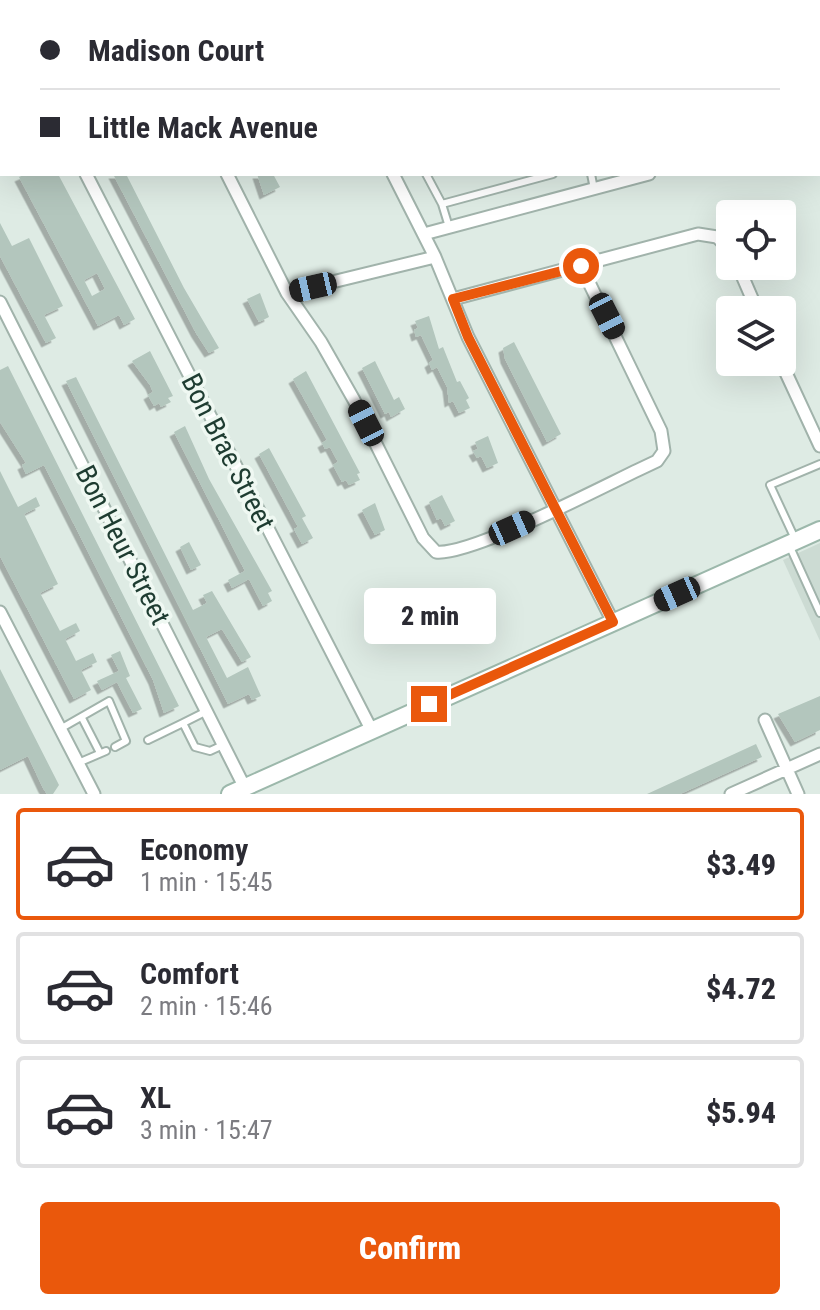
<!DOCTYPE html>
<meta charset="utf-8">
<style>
:root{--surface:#fff;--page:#f2f2f3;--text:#2b2b33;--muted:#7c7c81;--line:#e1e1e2;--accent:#ea580c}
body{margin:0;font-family:"Roboto Condensed",sans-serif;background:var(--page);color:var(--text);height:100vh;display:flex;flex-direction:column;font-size:30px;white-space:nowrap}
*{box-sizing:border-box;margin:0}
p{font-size:26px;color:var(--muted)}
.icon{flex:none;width:44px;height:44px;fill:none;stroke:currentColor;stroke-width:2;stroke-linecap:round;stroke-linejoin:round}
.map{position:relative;height:794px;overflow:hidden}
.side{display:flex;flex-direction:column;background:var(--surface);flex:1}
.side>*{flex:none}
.banner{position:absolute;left:0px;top:0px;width:820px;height:176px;box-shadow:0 8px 32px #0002;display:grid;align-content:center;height:176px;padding:0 40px;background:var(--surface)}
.controls{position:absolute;left:716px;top:200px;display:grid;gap:16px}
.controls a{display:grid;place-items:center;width:80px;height:80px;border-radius:8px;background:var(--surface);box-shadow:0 8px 32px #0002;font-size:40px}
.end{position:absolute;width:36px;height:36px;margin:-18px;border:10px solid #ea580c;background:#fff;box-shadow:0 0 0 4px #fff}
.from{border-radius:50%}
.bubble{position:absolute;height:56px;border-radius:8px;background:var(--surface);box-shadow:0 8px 32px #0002;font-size:26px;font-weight:800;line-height:56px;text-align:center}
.car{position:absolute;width:24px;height:48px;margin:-24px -12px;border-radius:10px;box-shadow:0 0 6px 2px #0007;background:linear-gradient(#222 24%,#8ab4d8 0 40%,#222 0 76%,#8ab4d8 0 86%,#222 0)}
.banner b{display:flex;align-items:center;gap:28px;height:76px;font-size:30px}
.banner b+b{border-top:2px solid var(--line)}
.banner i{width:20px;height:20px;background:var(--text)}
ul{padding:14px 0 0;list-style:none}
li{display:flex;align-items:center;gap:24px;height:112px;margin:0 16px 12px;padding:0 24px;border:4px solid var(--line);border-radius:8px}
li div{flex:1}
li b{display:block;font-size:30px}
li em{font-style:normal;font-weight:800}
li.on{border-color:var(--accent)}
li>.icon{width:72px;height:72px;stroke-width:1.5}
.button{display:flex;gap:16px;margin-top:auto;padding:16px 40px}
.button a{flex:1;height:92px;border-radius:8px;background:var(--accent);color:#fff;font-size:32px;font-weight:800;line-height:92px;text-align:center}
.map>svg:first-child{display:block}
.built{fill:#ccdbd3}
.building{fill:#b3c6bd;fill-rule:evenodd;filter:url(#shadow)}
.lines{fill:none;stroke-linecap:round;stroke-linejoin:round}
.service-casing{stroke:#a1b3ab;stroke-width:10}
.minor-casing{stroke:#a1b3ab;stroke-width:15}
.secondary-casing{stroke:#9cb8ab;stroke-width:20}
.service{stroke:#fff;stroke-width:6}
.minor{stroke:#fff;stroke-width:11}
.secondary{stroke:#fff;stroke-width:16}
.route{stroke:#ea580c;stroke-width:10}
.labels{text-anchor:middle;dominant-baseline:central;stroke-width:7;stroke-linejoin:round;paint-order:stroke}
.street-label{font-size:28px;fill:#1e3c31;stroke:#eff8f2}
</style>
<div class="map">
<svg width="820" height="794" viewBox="0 0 820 794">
<defs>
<filter id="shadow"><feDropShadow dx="-4.5" dy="4.5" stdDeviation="0" flood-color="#0004"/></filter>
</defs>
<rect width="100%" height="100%" fill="#deebe4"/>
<path class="built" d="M820,543V641L783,560Z"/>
<path class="building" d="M26,174H58L135,319L124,325L119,315L98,326L19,177ZM97,273L105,289L92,296L84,280Z
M113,174H126L184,288L219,348L209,353L196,333Z
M257,174H273L280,187L264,195Z
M0,223L12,246L29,238L63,306L44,315L56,338L46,343L0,256Z
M260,293L269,317L259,322L247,299Z
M429,316L439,349L443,347L457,382L460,381L469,398L466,400L470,408L459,413L453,401L449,403L447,387L437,367L432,370L429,363L433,360L421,335L416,337L414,330L418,328L415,321Z
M514,342L561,434L547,442L505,359L503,348Z
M150,351L173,396L168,398L171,402L161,407L159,403L154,406L148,395L153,392L150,385L132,361Z
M375,361L394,400L399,397L405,409L391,417L389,412L385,414L362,368Z
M8,366L179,706L164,713L153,680L44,465L26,474L22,465L26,463L0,422V370Z
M306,371L360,473L357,474L360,480L349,485L346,480L342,482L333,465L338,462L330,447L325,449L322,443L327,440L293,379Z
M76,377L193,610L207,603L203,595L212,591L251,657L242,662L222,629L206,637L227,678L248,667L261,696L252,700L249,694L228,704L66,381Z
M185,426L209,479L272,591L268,593L272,601L263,606L249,579L232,588L228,580L245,571L174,432Z
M488,436L498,463L487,468L481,456L477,458L473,451L478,449L475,442Z
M269,448L306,516L302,518L313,538L302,544L294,529L298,527L259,454Z
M0,471L18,507L36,497L40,506L24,514L58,584L40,593L60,631L76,623L80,631L65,639L76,661L93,653L97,662L81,670L91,690L74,699L0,556Z
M442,495L455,521L445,526L441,518L437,520L429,502Z
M375,503L385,530L375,535L362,510Z
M189,542L201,565L191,570L180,547Z
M120,651L130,676L126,678L142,709L133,713L117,682L102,690L97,681L119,671L111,655Z
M0,669L59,785L53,794H47L43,788L28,756L0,770Z
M820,696V730L795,742L778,714Z
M756,744L762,757L753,761L680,794H647Z"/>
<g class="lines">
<defs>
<path id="service" d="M604,0V2
M583,2L584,0
M426,174L442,204L553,174
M591,174L594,189
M442,204L449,227
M796,541L770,485L820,464
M790,547L820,613
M207,711L183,723L195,747L210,751L223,745
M82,718L100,753
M60,729L109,701L126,741L115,747
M148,740L183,723
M78,763L106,751"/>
<path id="minor" d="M150,0L151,2
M305,0L306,2
M0,6L2,10
M0,122L2,121
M818,126H820
M86,174L371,729
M227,174L287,293L321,342L354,400L423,538L436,552C470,556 600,488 638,470L657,461L664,451L661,431L581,266
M393,174L435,257L468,337L613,622
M424,234L649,174
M738,266L757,310
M287,293L435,257
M453,299L698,234L717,237L730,250
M0,302L245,788
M781,362L820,446
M0,612L94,794
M765,720L798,794
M731,794L820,754"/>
<path id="secondary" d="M230,794L820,530"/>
</defs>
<use href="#service" class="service-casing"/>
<use href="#minor" class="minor-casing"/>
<use href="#secondary" class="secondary-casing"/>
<use href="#service" class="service"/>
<use href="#minor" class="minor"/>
<use href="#secondary" class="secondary"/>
</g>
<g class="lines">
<path class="route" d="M429,704L613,622L468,337L453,299L581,266"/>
</g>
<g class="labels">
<g class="street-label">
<text transform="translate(228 452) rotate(63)">Bon Brae Street</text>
<text transform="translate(123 545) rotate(63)">Bon Heur Street</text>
</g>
</g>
</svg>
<div class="controls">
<a><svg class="icon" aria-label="locate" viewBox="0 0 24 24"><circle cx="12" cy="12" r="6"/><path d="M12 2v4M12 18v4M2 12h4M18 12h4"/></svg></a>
<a><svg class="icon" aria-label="layers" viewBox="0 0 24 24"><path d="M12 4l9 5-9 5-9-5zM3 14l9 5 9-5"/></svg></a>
</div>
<i class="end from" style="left:581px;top:266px"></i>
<i class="end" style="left:429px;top:704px"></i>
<div class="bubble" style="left:364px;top:588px;width:132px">2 min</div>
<i class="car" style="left:313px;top:287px;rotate:257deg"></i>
<i class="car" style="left:607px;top:316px;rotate:153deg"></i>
<i class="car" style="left:366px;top:423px;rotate:333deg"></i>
<i class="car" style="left:512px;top:528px;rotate:66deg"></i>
<i class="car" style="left:677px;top:594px;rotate:246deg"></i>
<div class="banner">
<b><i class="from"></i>Madison Court</b>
<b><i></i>Little Mack Avenue</b>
</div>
</div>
<section class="side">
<ul>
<li class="on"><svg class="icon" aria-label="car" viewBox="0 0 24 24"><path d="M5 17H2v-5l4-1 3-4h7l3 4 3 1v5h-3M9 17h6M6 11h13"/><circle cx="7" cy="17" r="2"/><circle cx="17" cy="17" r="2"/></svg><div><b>Economy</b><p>1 min · 15:45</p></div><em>$3.49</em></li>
<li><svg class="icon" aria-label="car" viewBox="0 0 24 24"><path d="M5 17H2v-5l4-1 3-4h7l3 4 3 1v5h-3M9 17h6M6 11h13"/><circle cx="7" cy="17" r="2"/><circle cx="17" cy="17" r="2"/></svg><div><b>Comfort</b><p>2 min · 15:46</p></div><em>$4.72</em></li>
<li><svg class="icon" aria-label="car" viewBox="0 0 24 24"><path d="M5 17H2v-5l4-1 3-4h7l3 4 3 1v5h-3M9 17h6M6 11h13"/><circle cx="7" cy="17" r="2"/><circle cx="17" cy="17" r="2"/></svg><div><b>XL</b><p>3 min · 15:47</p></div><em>$5.94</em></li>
</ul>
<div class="button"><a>Confirm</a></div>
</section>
